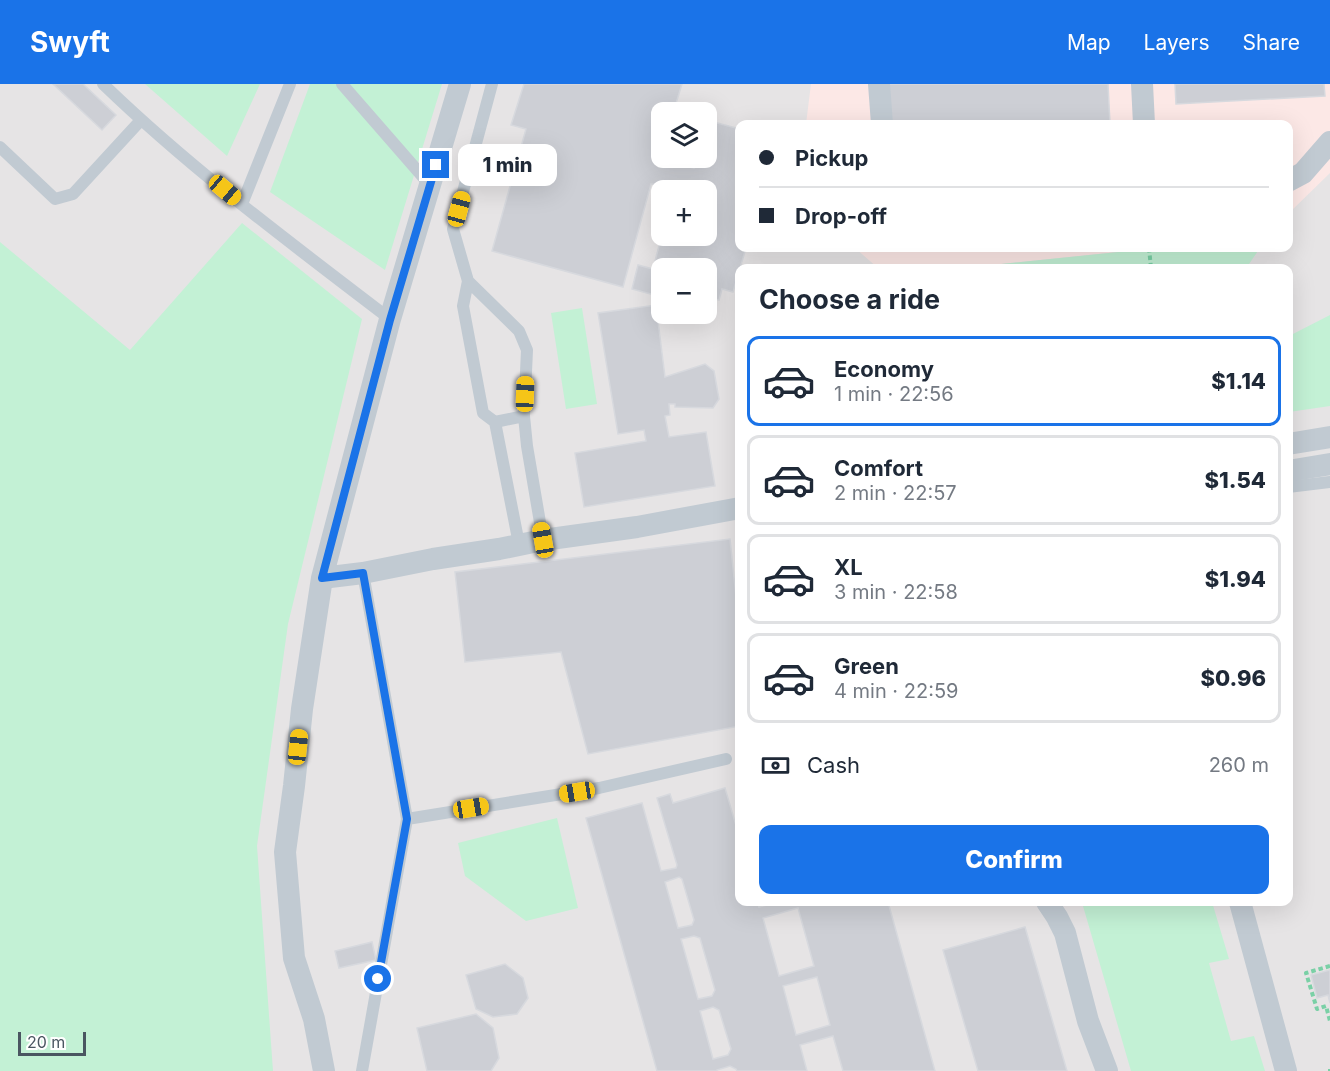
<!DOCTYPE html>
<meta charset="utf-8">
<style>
:root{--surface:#fff;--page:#f2f2f3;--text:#1f2937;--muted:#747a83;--line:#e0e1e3;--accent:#1a73e8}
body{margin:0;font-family:Inter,sans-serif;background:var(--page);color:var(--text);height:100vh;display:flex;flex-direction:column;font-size:22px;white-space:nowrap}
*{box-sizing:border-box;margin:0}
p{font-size:20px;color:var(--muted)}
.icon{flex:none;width:33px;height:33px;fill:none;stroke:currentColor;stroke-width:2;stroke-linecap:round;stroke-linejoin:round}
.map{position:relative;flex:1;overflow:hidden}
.details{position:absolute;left:735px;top:180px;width:558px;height:642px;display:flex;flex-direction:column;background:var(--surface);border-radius:12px;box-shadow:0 6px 24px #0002}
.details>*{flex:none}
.guide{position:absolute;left:735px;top:36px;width:558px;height:132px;border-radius:12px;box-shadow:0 6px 24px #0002;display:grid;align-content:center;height:132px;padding:0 24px;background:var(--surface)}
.fabs{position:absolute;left:651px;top:18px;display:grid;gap:12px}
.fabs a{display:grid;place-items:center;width:66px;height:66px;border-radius:12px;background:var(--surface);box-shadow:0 6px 24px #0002;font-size:30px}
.scale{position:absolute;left:18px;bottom:15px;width:68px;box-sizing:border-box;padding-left:6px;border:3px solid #4a5661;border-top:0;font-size:16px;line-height:21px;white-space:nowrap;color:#4a5661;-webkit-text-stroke:4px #fff;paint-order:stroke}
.end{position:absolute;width:27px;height:27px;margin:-14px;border:8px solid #1a73e8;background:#fff;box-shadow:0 0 0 3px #fff}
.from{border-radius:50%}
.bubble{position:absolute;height:42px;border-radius:12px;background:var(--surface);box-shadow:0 6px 24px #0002;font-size:20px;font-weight:800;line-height:42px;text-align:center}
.car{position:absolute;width:18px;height:36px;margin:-18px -9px;border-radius:8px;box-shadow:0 0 4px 2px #0007;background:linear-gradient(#f5c518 24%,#345 0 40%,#f5c518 0 76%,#345 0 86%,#f5c518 0)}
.guide b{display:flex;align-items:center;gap:21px;height:57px;font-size:22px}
.guide b+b{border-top:2px solid var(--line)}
.guide i{width:15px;height:15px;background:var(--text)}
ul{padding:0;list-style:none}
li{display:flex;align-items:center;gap:18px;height:90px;margin:0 12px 9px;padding:0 12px;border:3px solid var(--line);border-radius:12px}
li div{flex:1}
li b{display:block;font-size:22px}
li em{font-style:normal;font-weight:800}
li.current{border-color:var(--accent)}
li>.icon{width:54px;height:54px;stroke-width:1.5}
h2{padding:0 24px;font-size:27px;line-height:72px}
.pay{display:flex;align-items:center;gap:15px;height:66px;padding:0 24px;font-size:22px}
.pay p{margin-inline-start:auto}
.cta{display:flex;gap:12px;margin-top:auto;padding:12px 24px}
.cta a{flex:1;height:69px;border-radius:12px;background:var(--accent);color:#fff;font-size:24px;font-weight:800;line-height:69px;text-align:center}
header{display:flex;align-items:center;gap:36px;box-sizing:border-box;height:84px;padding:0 30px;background:var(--accent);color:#fff}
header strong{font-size:28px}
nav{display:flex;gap:33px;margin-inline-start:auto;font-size:21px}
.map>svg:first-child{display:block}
.education{fill:#e6e4e5;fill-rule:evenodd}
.medical{fill:#fce8e6}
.green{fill:#c3f1d5}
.building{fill:#cdcfd5;stroke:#d7d9de;stroke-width:1.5;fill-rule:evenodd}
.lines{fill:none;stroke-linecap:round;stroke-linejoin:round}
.path{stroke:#7ad0a6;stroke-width:4;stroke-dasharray:4.5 3;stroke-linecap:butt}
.service{stroke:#c1cad2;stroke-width:12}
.minor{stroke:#c1cad2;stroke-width:22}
.route{stroke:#1a73e8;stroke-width:8}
</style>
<header>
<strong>Swyft</strong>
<nav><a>Map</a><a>Layers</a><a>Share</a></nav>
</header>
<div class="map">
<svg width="1330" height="987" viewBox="0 0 1330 987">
<rect width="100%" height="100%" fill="#f5f3f3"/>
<path class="education" d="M0,0H1330V987H0ZM662,28H706V74H662ZM740,40H1288V164H740ZM662,106H706V152H662ZM662,184H706V230H662ZM740,184H1288V818H740Z"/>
<path class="medical" d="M811,0H1330V89L1289,129L1288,40H806Z
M855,164H1157L962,184H878Z"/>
<path class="green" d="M145,0H260L227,72Z
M310,0H442L385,186L270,108Z
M242,139L362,235L288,540L257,762L273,987H0V158L130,266Z
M1157,164H1260L1249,180L1220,184H963Z
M582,224L597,320L566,325L551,229Z
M1330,231V322L1289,328V252Z
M557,734L578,824L526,837L465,792L458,759Z
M1078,818H1212L1229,875L1209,879L1231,957L1254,952L1265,987H1131L1083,822Z"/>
<path class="building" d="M53,0H83L116,31L102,46Z
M524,0H682L674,26L681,28H662V74H669L668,77L694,84L696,74H706V36L740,45V164H746L733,208L722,205L719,216L706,213V184H662V213L632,205L638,181L653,185L662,150V152H706V106H673V103L671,102L651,100L623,203L492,167L526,45L511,41Z
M888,0H1108L1110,40H891Z
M1175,0H1324L1325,12L1176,20Z
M656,221L665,293L705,280L714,287L719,315L713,324L675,323V320H669L670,331L665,332L669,353L706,348L715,402L584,423L575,369L646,357L644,346L618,350L598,229Z
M730,455L740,551V642L588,670L561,568L465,578L455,488Z
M725,704L740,755V818H757L759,823L780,818H888L935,987H843L833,952L800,961L807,987H737L736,985L730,982L717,986V987H657L586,734L642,719L661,787L676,784L677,781L657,714L670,710L673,719ZM679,793L682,795L694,836L692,841L678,844L665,798ZM798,824L814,882L779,892L763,834ZM694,852L700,854L715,906L712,912L698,915L681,855ZM817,893L830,941L796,951L783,902ZM713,923L719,926L731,965L728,971L713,975L700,927Z
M1025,843L1067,987H978L943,866Z
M372,858L376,876L339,884L335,867Z
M505,880L523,894L528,914L517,930L493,933L476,925L466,891Z
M1330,886V919L1328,911L1317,914L1311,891Z
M476,930L493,944L499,974L491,987H427L417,944Z"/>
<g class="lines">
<path class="path" d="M1149,164L1151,184
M1330,882L1306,889L1317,925L1326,922L1330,937
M1328,987H1330"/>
<path class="service" d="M103,0C192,86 292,160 390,235
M342,0L430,101
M492,0L453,145L468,197L463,222L483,329L495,338L519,460
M0,63L55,115L73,110L141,36
M242,120L290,0
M468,197L519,247L527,266L524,332L527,362L543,456
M495,338L524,332
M1288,403L1330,398
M363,489L407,735L599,704L726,675
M362,987L407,735"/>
<path class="minor" d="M879,0L882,40
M1142,0L1144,40
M1288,97L1303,89L1330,58
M1288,360L1330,353
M1288,387L1330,380
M322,494L363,489L433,475L499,465L543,456L637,443L740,424
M1047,818L1057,833L1065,849L1088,937L1107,987
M1240,818L1286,987
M324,987L314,935L294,874L285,768L294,702L302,625L322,494L390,235L460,0"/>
</g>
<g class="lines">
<path class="route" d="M378,895L407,735L363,489L322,494L390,236L436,81"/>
</g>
</svg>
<div class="fabs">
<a><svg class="icon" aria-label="layers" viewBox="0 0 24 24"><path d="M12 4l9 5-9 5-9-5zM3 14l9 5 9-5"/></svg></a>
<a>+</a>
<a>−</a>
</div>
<div class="scale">20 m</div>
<i class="end from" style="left:378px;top:895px"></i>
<i class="end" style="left:436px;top:81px"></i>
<div class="bubble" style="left:458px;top:60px;width:99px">1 min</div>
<i class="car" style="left:225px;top:106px;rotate:130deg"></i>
<i class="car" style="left:459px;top:125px;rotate:15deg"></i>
<i class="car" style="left:525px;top:310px;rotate:2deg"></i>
<i class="car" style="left:543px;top:456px;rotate:350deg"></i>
<i class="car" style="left:298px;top:663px;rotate:6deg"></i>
<i class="car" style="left:577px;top:708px;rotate:261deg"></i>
<i class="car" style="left:471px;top:724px;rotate:81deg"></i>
<div class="guide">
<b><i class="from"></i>Pickup</b>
<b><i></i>Drop-off</b>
</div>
<section class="details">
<h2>Choose a ride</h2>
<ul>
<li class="current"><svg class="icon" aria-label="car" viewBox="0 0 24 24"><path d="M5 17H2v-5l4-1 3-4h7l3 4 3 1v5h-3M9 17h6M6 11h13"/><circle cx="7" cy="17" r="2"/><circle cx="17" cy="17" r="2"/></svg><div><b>Economy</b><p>1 min · 22:56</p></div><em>$1.14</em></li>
<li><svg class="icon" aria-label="car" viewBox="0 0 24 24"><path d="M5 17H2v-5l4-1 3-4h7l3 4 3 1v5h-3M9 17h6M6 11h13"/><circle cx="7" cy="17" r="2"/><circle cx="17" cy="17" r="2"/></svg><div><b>Comfort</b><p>2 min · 22:57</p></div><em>$1.54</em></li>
<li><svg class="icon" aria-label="car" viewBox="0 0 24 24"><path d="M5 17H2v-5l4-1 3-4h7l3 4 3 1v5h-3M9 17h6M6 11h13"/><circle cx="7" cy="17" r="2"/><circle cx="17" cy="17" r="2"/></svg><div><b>XL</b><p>3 min · 22:58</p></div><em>$1.94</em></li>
<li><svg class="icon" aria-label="car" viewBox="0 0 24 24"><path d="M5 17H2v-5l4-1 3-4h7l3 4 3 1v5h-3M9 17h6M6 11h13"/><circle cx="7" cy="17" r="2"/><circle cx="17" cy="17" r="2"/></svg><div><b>Green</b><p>4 min · 22:59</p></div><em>$0.96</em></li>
</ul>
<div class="pay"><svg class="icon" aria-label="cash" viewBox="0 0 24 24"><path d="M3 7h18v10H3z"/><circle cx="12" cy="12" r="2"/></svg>Cash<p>260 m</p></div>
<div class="cta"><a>Confirm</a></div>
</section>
</div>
